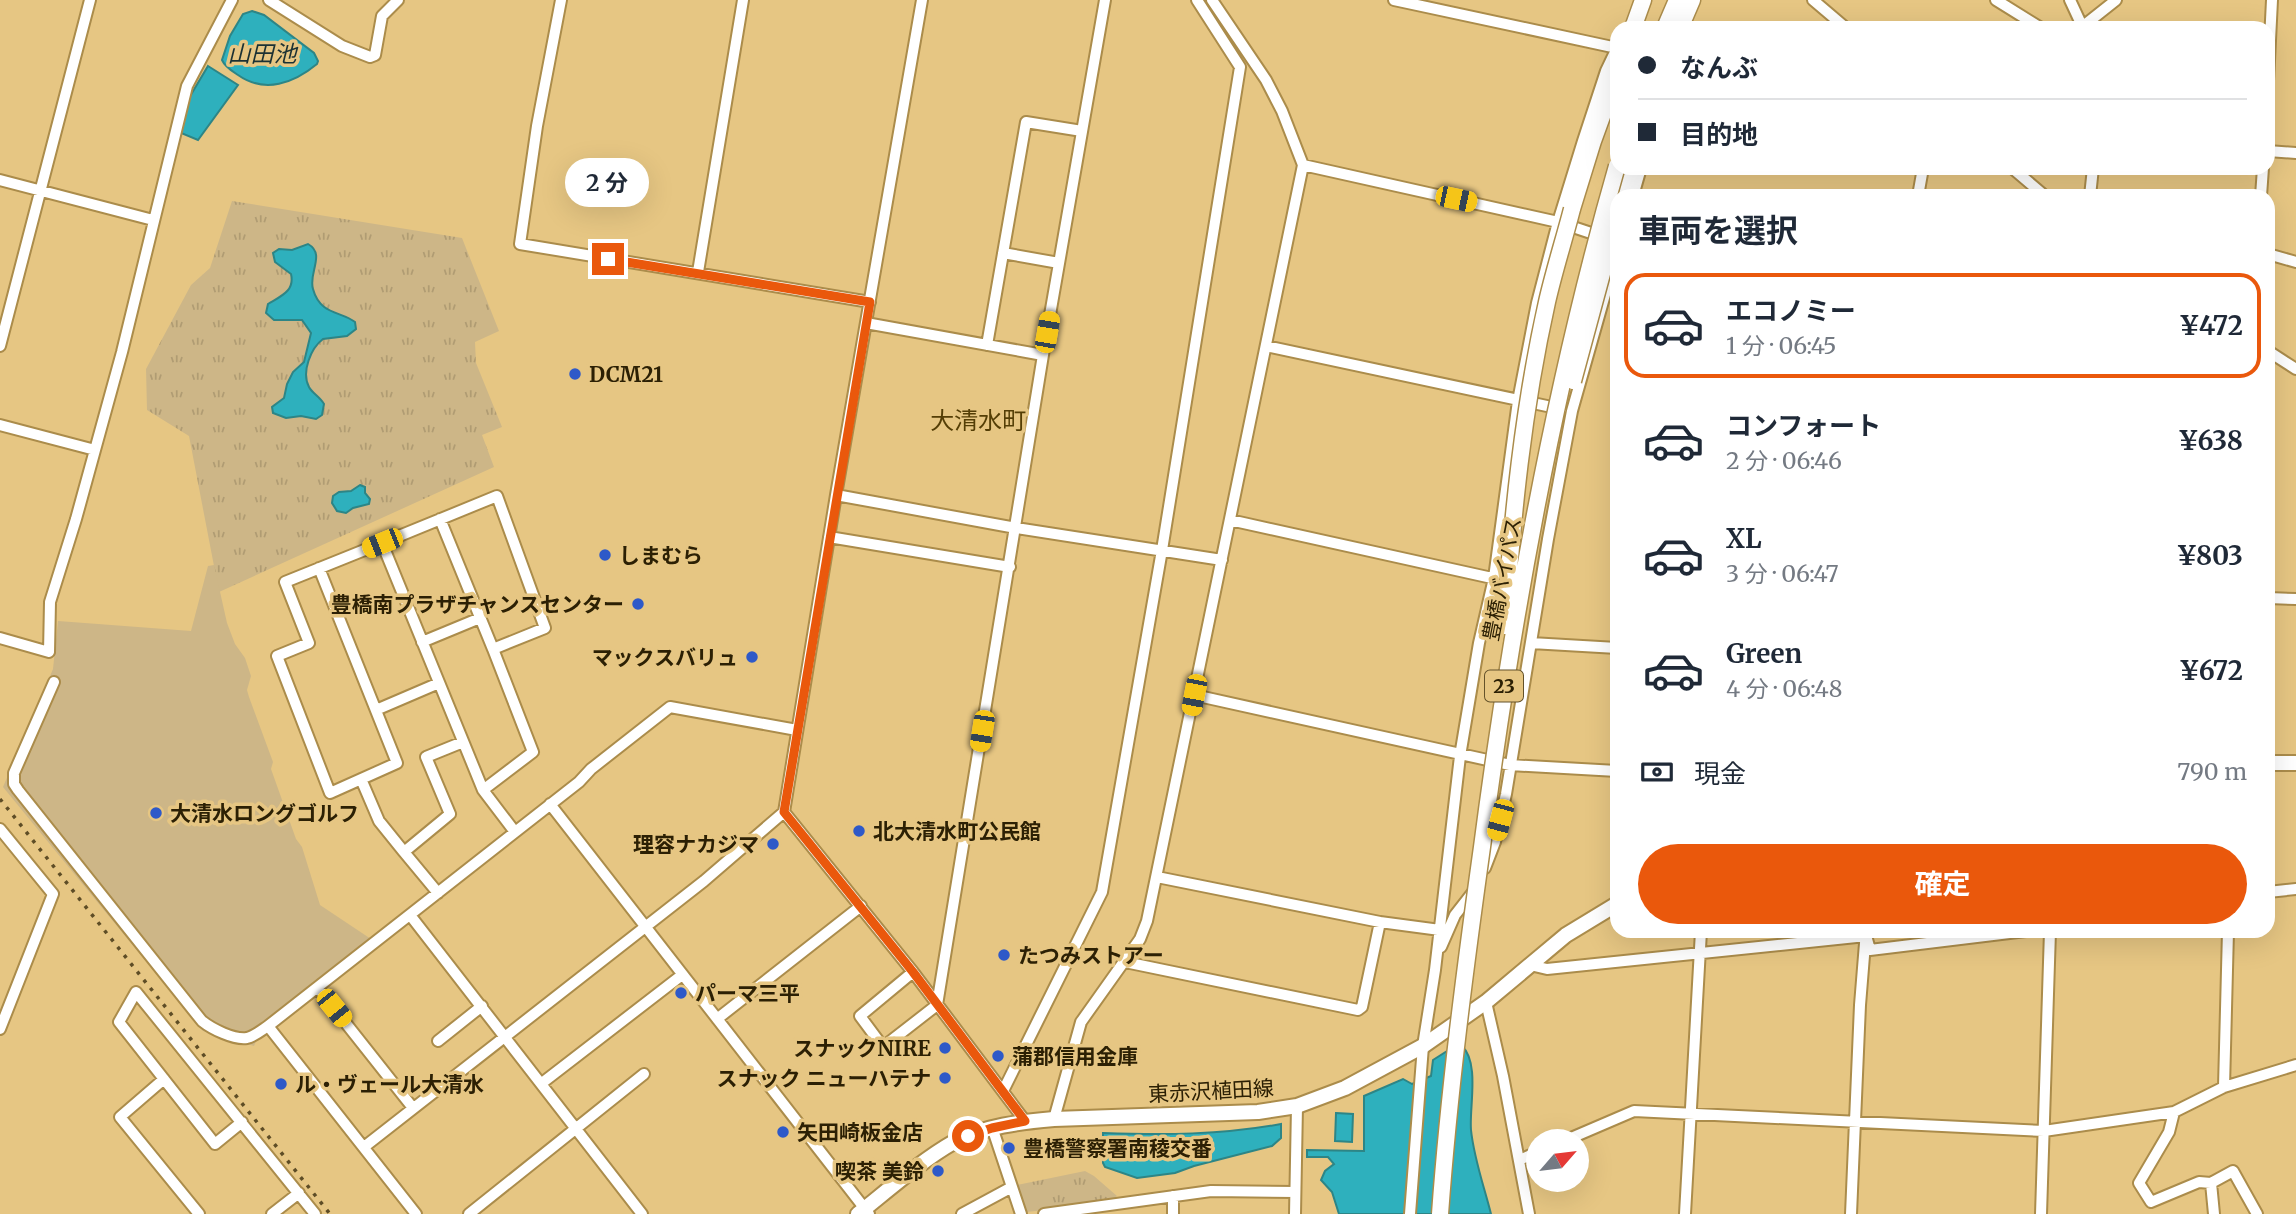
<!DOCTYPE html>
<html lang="ja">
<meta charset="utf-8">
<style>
:root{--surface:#fff;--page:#f6f6f7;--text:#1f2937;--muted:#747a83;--line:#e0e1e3;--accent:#ea580c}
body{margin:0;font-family:Merriweather,"Noto Sans JP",serif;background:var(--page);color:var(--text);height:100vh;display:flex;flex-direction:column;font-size:26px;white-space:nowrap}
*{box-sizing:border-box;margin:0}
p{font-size:23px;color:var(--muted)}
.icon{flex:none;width:38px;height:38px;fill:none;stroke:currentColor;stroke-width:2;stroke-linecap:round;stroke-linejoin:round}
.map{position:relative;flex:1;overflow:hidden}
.sheet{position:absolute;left:1610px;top:189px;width:665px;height:749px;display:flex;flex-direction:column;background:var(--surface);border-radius:21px;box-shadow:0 7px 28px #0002}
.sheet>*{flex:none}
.top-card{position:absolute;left:1610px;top:21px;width:665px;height:154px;border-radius:21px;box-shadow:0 7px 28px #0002;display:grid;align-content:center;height:154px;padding:0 28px;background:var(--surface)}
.needle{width:46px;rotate:62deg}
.tools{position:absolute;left:1526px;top:1129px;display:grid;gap:14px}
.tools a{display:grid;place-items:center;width:63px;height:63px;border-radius:50%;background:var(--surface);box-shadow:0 7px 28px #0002;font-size:35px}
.end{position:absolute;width:32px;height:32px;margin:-16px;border:9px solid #ea580c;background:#fff;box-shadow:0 0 0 4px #fff}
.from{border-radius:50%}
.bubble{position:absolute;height:49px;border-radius:24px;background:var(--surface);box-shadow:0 7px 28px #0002;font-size:23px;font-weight:700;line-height:49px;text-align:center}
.car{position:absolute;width:21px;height:42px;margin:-21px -10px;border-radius:9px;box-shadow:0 0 5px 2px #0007;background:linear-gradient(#f5c518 24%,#345 0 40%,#f5c518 0 76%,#345 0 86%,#f5c518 0)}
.top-card b{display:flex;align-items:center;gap:24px;height:66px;font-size:26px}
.top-card b+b{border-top:2px solid var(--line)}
.top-card i{width:18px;height:18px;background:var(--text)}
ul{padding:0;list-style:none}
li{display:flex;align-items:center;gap:21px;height:105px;margin:0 14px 10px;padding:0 14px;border:4px solid transparent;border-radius:21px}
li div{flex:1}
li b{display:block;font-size:26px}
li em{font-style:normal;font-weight:700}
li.selected{border-color:var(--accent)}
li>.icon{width:63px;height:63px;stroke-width:1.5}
h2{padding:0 28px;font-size:32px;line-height:84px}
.pay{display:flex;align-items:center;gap:18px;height:77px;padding:0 28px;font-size:26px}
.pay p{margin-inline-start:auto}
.primary-button{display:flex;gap:14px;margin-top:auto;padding:14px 28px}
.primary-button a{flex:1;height:80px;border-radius:42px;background:var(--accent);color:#fff;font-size:28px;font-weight:700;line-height:80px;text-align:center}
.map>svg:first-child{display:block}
.grass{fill:url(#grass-tufts)}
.garden{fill:#cdb687}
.water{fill:#2eb0bd;stroke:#2d8586;stroke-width:2}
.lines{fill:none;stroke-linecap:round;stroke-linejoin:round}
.minor-casing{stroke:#ab8c4b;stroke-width:14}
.major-casing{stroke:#ab8c4b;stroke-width:18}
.highway-casing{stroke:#ab8c4b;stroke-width:19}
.minor{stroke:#fff;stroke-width:10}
.major{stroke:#fff;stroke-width:14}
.highway{stroke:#fff;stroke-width:16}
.rail{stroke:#5e4d26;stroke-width:3.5;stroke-dasharray:3.5 7;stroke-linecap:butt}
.highway-bridge-casing{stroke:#ab8c4b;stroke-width:19;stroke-linecap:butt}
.highway-bridge{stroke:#fff;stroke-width:16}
.route{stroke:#ea580c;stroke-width:9}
.poi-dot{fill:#2e59c8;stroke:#e6c683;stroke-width:2.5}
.labels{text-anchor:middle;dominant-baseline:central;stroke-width:7;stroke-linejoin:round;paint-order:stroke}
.shield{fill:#e6c683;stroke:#64522a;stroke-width:2}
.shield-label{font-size:19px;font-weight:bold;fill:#2c2004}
.poi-label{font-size:21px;font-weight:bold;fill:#2c2004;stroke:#e6c683;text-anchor:start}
.street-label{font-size:21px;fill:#2c2004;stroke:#e6c683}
.water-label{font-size:23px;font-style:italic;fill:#1b3133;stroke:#e6c683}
.quarter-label{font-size:24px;fill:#543e06;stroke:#e6c683}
</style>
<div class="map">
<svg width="2296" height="1214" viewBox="0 0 2296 1214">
<defs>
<pattern id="grass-tufts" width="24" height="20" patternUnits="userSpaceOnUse" patternTransform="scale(1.75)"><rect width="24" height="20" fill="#cdb687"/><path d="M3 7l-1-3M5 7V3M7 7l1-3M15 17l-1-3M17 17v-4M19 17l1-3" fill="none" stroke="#b09c73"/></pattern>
</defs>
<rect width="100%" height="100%" fill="#e6c683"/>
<path class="grass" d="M232,201L462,238L499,331L475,342L476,363L502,427L482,435L494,467L219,592L189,436L147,410L146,369L191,285L210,268Z
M1085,1171L1094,1176L1117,1196L1106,1204L1026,1212L1017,1185Z"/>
<path class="garden" d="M214,565L227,623L235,644L245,658L251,676L247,690L249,697L273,762L271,769L296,839L302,847L320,905L371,939L264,1022L254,1046L203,1031L3,787L53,669L58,621L191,631L208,566Z"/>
<path class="water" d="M252,11L264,15L314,53L318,61L317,64C294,83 265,94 238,75C232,71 225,67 222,60L230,36L243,14Z
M208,66L238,85L198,140L181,133L189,98Z
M308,244C326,254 308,273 313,289C320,315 341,311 355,322L356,329L347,336L323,339C311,348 301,372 309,387C312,393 320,397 324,404L322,415L316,419L301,416L286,418L273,413L272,407L284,398L287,384L293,372L304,362L311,333L302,320H274L266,313L268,304C281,296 295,291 291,274L275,262L273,253L279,249L292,250Z
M360,485L365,487V493L370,499L369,504L353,508L346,513L337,511L332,503L333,496L339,492L351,491Z
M1455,1046H1462C1480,1063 1469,1108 1471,1130C1474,1159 1484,1186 1491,1214H1339L1332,1192L1321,1180L1325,1171L1334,1164L1328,1157H1307V1150L1364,1151V1096L1403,1079L1412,1084L1431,1076L1433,1060Z
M1336,1113L1353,1114L1352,1142L1335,1141Z
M1281,1124V1138L1272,1146L1194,1166L1175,1173L1137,1178L1105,1167L1103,1163V1133C1163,1135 1222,1135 1281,1124Z"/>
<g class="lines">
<defs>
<path id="minor" d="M269,0L342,46L370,57L375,55L382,16L398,0
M561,0L537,126L520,244L870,302
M1394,0L1617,48
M1813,0L1846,28
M1996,0L2041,28
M2070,0L2083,28
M2082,27L2116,0
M2268,81L2272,0
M2268,151L2296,153
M1303,165L1558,222L1603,237
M2012,168L2045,196
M0,180L153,220
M1633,196L1641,168
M1918,196L1923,168
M2090,196L2093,168
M2261,196L2263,168
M1003,253L1059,263
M2268,254L2296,262
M698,272L743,0
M866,323L1043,355
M987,345L1026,122L1082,131
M0,346L90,0
M1266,346L1561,409
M2268,351L2296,369
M0,425L95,450
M836,495L1016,528L1222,560
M440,519L493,649
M1230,520L1501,580
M829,537L1010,567
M319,568L397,763L330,793L277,656L309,643L285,582L382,543
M2268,598L2296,599
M0,638L49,652L50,602L76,519L122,352L187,86L232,0
M422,642L480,618
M1531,643L1617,648
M54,682L14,773V784L18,790L202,1021C212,1029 234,1040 247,1038C255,1036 262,1030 268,1026
M1194,695L1510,765L1617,771
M376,710L439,683
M361,779L379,821L404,852
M483,790L533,752L493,649L545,628L497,496L382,543L483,790L515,832
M550,804L869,1214
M784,812L913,972L1025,1121
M0,829L53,894L0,1029
M1485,868L1495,842L1506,794L1548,539L1572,411L1617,252
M1157,877L1380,922L1440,930
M2268,892L2296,889
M438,893L404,852L450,814L426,757L463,742
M410,915L642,1214
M1867,939L1870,950L2026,931
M1441,947L1455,915L1473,892
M1125,962L1358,1010L1362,1007L1380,922
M1530,965L1547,969L1866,936
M913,972L860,1016L883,1047L937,1005L1043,355L1105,0
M318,988L413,1108
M1486,1002L1503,1076L1529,1214
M717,1019L861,906
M438,1041L482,1006
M164,1079L120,1117L199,1214
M542,1083L682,975
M2224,1087L2228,931
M1003,1091L1102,892L1162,550L1240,67L1197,0
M2174,1112L2169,1132L2139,1183L2151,1202L2199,1182L2211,1183L2233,1171L2257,1214
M1054,1119L1081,1022L1140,939L1147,921L1303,165L1282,111L1266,80L1212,0
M242,1122L215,1144L119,1022L136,992L315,1214
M992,1127L1021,1214
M1564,1141L1634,1111L2044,1131L2174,1112L2224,1087L2296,1065
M364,1147L704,881L784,812L836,495L922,0
M1519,1160L1538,1152
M2211,1183L2214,1214
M1173,1196V1214
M272,1214L299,1193
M416,1214L268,1026L579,782L591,769L670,707L797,730
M469,1214L644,1074
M962,1214L1012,1187
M1044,1214L1211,1191L1295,1192
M1295,1214L1297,1106
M1410,1214L1423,1046L1435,970L1460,756L1479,643L1494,578L1518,401L1537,303L1558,222L1583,141L1606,71L1617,48
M1685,1214L1701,931
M1851,1214L1860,1005L1866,931
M2041,1214L2050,931"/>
<path id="major" d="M2268,763H2296
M858,1214C887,1191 922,1160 954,1142C985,1126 1020,1122 1054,1119L1258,1112L1297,1106L1345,1088L1423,1046L1486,1002L1566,935L1617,904"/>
<path id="highway" d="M1633,28L1643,0
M1665,28L1677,0
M1680,28L1692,0
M1623,196L1631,168
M1572,209L1593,141L1617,75"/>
</defs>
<use href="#minor" class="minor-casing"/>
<use href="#major" class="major-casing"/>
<use href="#highway" class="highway-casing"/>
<use href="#minor" class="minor"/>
<use href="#major" class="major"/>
<use href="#highway" class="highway"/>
<path class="rail" d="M0,799L330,1214"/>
<defs>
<path id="highway-bridge" d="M1573,381L1617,218
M1505,626C1512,518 1523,409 1547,302C1554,271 1564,240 1572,209
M1440,1214C1449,1091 1465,969 1482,847C1512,618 1553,389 1617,166"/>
</defs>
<use href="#highway-bridge" class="highway-bridge-casing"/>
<use href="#highway-bridge" class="highway-bridge"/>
</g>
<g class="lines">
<path class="route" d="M608,259L870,302L784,812L913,972L1025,1121L992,1128L968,1136"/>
</g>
<g class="poi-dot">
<circle cx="575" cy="374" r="7"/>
<circle cx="605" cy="555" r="7"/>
<circle cx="638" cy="604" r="7"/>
<circle cx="752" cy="657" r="7"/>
<circle cx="156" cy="813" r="7"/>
<circle cx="859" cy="831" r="7"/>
<circle cx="773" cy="844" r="7"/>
<circle cx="1004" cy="955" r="7"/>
<circle cx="681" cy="993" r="7"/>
<circle cx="945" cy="1048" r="7"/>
<circle cx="998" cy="1056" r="7"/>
<circle cx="945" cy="1078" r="7"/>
<circle cx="281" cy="1084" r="7"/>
<circle cx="783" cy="1132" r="7"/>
<circle cx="1009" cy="1148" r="7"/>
<circle cx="938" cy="1171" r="7"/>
</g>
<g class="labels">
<rect class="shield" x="1485" y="670.5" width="38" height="31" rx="5"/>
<g class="shield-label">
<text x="1504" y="686">23</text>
</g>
<g class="poi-label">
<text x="589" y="374">DCM21</text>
<text x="619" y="555">しまむら</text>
<text x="624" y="604" text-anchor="end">豊橋南プラザチャンスセンター</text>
<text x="738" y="657" text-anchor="end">マックスバリュ</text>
<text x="170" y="813">大清水ロングゴルフ</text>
<text x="873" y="831">北大清水町公民館</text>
<text x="759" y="844" text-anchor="end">理容ナカジマ</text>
<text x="1018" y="955">たつみストアー</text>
<text x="695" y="993">パーマ三平</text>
<text x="931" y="1048" text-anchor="end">スナックNIRE</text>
<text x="1012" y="1056">蒲郡信用金庫</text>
<text x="931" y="1078" text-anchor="end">スナック ニューハテナ</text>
<text x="295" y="1084">ル・ヴェール大清水</text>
<text x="797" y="1132">矢田崎板金店</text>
<text x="1023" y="1148">豊橋警察署南稜交番</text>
<text x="924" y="1171" text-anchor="end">喫茶 美鈴</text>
</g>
<g class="street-label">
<text transform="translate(1502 579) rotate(-79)">豊橋バイパス</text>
<text transform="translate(1211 1091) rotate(-3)">東赤沢植田線</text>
</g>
<g class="water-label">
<text x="262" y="53">山田池</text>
</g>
<g class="quarter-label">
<text x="978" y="420">大清水町</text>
</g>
</g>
</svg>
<div class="tools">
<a><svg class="needle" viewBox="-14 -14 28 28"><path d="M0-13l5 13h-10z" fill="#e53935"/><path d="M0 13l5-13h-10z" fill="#747a83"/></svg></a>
</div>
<i class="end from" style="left:968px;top:1136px"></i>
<i class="end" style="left:608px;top:259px"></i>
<div class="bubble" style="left:565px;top:158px;width:84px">2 分</div>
<i class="car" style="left:1456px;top:199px;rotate:102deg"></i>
<i class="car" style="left:1047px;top:332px;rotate:10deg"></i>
<i class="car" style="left:382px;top:543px;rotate:248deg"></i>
<i class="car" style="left:1194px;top:695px;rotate:191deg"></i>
<i class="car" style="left:982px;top:731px;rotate:189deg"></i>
<i class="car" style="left:1500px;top:820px;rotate:195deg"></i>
<i class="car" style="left:334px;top:1008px;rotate:141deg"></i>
<div class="top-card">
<b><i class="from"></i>なんぶ</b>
<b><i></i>目的地</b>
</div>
<section class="sheet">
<h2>車両を選択</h2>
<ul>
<li class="selected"><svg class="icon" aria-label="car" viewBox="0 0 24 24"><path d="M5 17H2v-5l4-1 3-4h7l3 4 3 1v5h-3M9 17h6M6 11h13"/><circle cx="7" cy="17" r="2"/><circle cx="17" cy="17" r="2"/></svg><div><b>エコノミー</b><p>1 分 · 06:45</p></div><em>¥472</em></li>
<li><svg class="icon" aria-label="car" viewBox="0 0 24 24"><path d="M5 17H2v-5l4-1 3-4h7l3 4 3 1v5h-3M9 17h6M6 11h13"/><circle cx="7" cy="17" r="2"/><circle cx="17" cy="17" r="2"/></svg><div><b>コンフォート</b><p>2 分 · 06:46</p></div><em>¥638</em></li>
<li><svg class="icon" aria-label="car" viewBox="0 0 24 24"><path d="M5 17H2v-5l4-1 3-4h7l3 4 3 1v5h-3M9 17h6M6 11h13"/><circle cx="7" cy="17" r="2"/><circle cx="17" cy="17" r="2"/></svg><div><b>XL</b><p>3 分 · 06:47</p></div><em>¥803</em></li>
<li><svg class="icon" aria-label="car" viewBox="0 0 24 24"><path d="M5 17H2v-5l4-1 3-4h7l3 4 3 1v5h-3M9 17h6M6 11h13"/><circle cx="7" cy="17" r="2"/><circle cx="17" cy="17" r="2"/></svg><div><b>Green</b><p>4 分 · 06:48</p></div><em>¥672</em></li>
</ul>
<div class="pay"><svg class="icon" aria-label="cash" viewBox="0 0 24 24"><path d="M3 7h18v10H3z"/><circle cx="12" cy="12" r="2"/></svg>現金<p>790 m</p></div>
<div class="primary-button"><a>確定</a></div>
</section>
</div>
